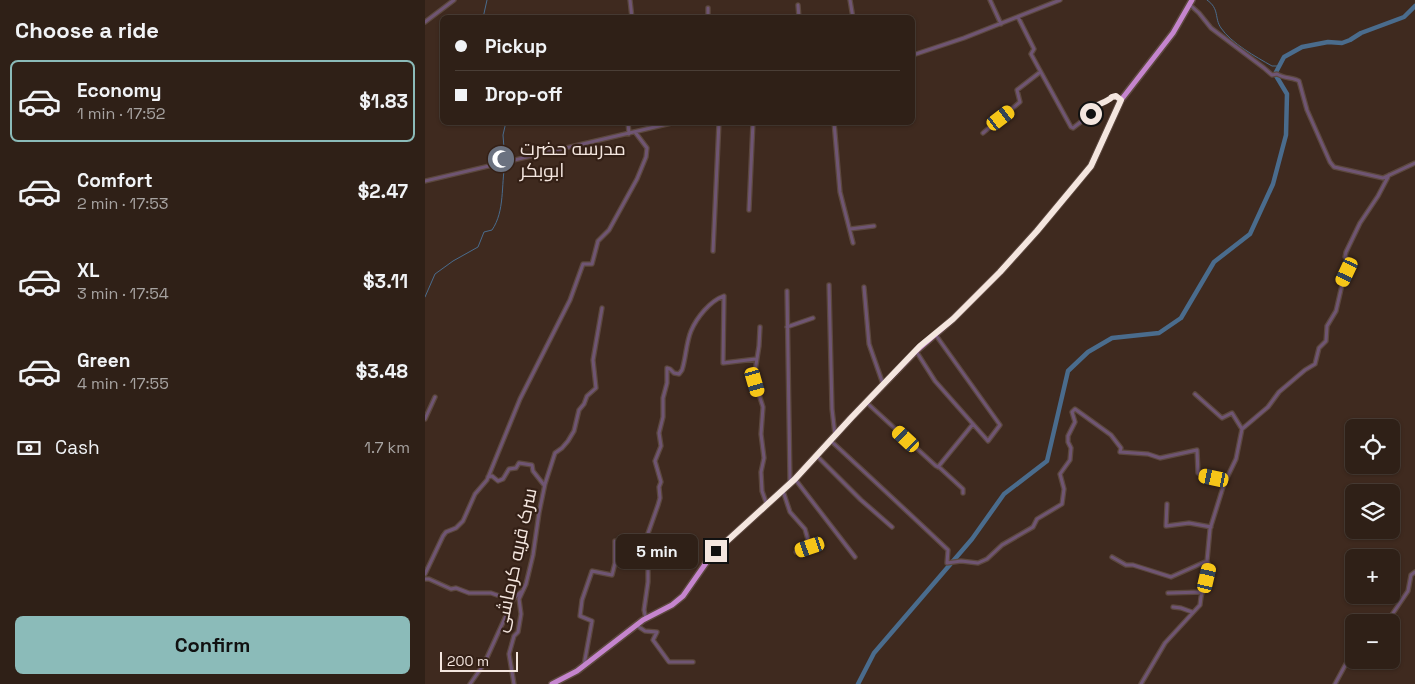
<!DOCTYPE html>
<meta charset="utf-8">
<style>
:root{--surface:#2f2017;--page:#3b2d24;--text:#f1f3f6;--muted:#a7a3a1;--line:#4a3e36;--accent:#8bbbb9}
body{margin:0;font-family:"Space Grotesk",Cairo,sans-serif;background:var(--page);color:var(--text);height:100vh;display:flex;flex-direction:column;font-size:19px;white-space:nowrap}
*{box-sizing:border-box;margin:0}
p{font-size:16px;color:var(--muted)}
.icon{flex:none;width:28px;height:28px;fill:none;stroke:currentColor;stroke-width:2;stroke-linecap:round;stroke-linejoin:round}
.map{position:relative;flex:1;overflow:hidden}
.details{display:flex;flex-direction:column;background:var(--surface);width:425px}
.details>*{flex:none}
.guide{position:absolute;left:15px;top:15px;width:475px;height:110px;border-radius:8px;box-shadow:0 1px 4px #0004,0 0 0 1px var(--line);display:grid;align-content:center;height:110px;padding:0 15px;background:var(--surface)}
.buttons{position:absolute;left:920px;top:419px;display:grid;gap:10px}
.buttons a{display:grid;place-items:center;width:55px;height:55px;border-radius:8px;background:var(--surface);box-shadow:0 1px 4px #0004,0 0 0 1px var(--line);font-size:25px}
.scale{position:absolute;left:15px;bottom:12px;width:78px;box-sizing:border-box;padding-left:5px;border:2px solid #f4e6df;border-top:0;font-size:14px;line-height:18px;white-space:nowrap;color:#f4e6df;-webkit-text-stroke:4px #342016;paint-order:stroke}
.end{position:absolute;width:22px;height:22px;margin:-11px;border:6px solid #f4e6df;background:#111;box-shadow:0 0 0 2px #111}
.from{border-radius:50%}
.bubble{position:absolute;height:35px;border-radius:8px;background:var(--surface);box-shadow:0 1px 4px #0004,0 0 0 1px var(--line);font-size:16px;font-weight:700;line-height:35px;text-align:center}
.car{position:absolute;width:15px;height:30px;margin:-15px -8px;border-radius:6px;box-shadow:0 0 4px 1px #0007;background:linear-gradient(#f5c518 24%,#345 0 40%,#f5c518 0 76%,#345 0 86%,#f5c518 0)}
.guide b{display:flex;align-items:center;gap:18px;height:48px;font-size:19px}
.guide b+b{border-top:1px solid var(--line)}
.guide i{width:12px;height:12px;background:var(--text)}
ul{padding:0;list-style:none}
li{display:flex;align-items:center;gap:15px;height:82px;margin:0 10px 8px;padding:0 5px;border:2px solid transparent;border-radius:8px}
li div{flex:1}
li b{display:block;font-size:19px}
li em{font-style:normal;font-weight:700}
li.current{border-color:var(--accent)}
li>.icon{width:45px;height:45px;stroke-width:1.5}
h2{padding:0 15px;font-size:22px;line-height:60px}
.pay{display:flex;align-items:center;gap:12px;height:55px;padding:0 15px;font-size:19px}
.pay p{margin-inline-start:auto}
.cta{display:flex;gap:10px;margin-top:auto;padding:10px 15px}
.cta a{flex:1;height:58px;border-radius:8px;background:var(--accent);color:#111;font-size:20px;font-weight:700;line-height:58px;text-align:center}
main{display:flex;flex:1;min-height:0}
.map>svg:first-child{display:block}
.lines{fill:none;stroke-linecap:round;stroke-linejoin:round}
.stream{stroke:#4a6c8d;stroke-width:1}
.river{stroke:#4a6c8d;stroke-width:4.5}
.minor-casing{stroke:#5c483e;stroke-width:5.5}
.highway-casing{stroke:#5c483e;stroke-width:8}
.minor{stroke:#6f5573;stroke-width:3}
.highway{stroke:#c585ce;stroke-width:5}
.route{stroke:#f4e6df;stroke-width:6}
.labels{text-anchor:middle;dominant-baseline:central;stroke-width:4.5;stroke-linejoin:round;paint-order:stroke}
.poi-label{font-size:19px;fill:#f4e6df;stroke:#342016;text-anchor:start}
.street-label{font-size:19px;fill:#f4e6df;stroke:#342016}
</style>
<main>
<section class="details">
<h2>Choose a ride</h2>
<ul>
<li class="current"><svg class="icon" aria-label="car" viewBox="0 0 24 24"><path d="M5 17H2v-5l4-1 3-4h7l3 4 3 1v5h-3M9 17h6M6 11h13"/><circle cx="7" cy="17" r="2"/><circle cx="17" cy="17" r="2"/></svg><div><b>Economy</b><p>1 min · 17:52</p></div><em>$1.83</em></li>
<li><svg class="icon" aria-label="car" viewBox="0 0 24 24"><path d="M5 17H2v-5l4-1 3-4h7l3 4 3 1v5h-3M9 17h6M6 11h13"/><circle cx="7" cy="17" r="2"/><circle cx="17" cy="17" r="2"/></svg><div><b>Comfort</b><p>2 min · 17:53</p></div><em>$2.47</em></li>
<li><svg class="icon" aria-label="car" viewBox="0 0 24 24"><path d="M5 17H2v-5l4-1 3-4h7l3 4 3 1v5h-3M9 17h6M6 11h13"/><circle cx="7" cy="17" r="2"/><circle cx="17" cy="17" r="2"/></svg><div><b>XL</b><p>3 min · 17:54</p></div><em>$3.11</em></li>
<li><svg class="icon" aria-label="car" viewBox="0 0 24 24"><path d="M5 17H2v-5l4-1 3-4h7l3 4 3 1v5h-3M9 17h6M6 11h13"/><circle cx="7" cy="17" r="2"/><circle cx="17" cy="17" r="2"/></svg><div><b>Green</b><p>4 min · 17:55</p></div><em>$3.48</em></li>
</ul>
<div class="pay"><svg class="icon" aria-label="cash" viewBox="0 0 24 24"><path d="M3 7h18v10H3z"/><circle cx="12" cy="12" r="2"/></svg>Cash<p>1.7 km</p></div>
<div class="cta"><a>Confirm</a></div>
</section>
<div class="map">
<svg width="990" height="684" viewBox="0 0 990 684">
<rect width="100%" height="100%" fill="#3f2a1f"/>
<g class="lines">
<path class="stream" d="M782,0C795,9 789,18 796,28C806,43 831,57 847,66H854
M58,18L62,0
M80,161L78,135L81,122
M0,297L10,274L28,261L53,247L59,232L67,230C80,211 76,185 80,164"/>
<path class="river" d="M433,684L449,653L547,539L579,494L622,461L643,371L663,352L687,338L734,333L756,318L789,262L825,234L848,184L861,135L862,94L850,74L859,57L877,47L903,42L917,43L925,40L936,33L979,17L990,6"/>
<defs>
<path id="minor" d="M205,0L207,18
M425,0L428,18
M565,0L576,24
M764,4L774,13L786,28L839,68L847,75L852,74C860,79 868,77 874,81L882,110L905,162L909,167L958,178L990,163
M373,5L374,18
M283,8V18
M593,17L609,49L606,54L646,127L648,128L666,114L671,105L691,96L696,100
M0,22L29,0
M488,55L539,38L635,0
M203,122L204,134
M409,122L415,192L428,243
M558,133L595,102L592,90L614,73
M0,181L251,122
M324,210L328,122
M425,229L449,226
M288,251L294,122
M404,285L407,409L410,435
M439,287L444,344L458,384
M362,291L365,482
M335,327L334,346L330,371V382L338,407L336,434L339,458L336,472L337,491L342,505
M362,327L388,318
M491,351L510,381L563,441L575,425L510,334
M770,394L797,418L807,413L817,429
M441,402L511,466L514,467L538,489V493
M0,419L10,397
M405,440C445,477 484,513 523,550L522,563L536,561L553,563L562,559L577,545L608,527L612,519L637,504L639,489L635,474L645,460L646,448L643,442V436L650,422L647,412L650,409L686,435L696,448L695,452L723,454L735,458L772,450L773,473L801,480
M392,456L436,500L467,527
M513,467L548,424
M63,477L67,476L73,481L78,479L84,469L91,468L94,463L107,465L108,471L119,485
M370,479L430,557
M358,491L365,512L380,529L385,547L371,552
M742,504L741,526L764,523L786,527
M687,557L701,565H708L746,577L782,561
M0,574L18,536L21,532L31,528L38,521L50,494L62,480L95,399L145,300L158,264H167L173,241L184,230L212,179L221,157L222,148L210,132
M0,579H4L26,589L31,588L44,593H66L86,600L89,598
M743,593L778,592
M748,607L756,608L767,612
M221,619L219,610L223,582V552L221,539L233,505L235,498L234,487L236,482L230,461L236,446L234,433L238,417V398L242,383V368L245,369L249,373L254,374L257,370C261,358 261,343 266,331C272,317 285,301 299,296L298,363L331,359
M962,622L983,591L986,575L990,572
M211,625L220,631L232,632L228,640L244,662H268
M159,665L167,621L155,616L157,600L167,571L187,575L190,563V541
M45,684L59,664L89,598L96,592
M89,684L84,654L89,636L93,632L96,614L94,599L101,584L108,555L114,513L120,484L130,453L137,448L143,441L149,431L154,410L159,404L162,396L171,388L168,360L177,308
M716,684L740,643L775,605L776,597L784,566L782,561L785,529L799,484L811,459L817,429L843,407L854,392L880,370L890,364L894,348L901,341L902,326L911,311L917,285L928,264L920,257L921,252L935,223L953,196L964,175
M910,684L929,649"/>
<path id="highway" d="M127,684L152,671L218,620L247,605L258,596L281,563L291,551L370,479L426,418L491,351L528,319L575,272L612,231L666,166L696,100L748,33L767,0"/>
</defs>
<use href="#minor" class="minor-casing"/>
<use href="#highway" class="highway-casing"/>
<use href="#minor" class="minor"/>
<use href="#highway" class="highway"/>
</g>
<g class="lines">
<path class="route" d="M291,551L370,479L426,418L495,346L528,319L575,272L612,231L666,166L696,100L691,96C682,98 690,96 683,100C675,105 670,103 666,114"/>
</g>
<defs>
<symbol id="mosque-disc" viewBox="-11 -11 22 22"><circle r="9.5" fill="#6b7280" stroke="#342016"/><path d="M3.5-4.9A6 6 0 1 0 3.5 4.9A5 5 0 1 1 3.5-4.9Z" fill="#fff"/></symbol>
</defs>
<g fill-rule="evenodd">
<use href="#mosque-disc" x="60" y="143" width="32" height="32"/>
</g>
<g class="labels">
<g class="poi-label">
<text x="95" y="148">مدرسه حضرت<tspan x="95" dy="22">ابوبکر</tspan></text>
</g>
<g class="street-label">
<text transform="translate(90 560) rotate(-78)">سرک قریه کرماشی</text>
</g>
</g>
</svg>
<div class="buttons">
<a><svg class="icon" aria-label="locate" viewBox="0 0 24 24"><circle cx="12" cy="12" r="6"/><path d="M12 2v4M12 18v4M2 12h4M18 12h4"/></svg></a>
<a><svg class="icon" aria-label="layers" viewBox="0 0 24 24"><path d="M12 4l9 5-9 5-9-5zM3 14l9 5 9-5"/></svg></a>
<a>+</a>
<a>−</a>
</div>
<div class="scale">200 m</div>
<i class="end from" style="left:666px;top:114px"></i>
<i class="end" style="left:291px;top:551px"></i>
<div class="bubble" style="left:191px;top:534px;width:82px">5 min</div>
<i class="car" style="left:576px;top:118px;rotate:53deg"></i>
<i class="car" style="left:922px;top:272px;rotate:205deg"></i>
<i class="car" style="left:330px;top:382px;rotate:164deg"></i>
<i class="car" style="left:481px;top:439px;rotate:313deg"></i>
<i class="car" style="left:789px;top:478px;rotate:282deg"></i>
<i class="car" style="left:385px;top:547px;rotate:251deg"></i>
<i class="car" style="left:782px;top:578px;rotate:13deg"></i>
<div class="guide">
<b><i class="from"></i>Pickup</b>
<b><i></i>Drop-off</b>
</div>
</div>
</main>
